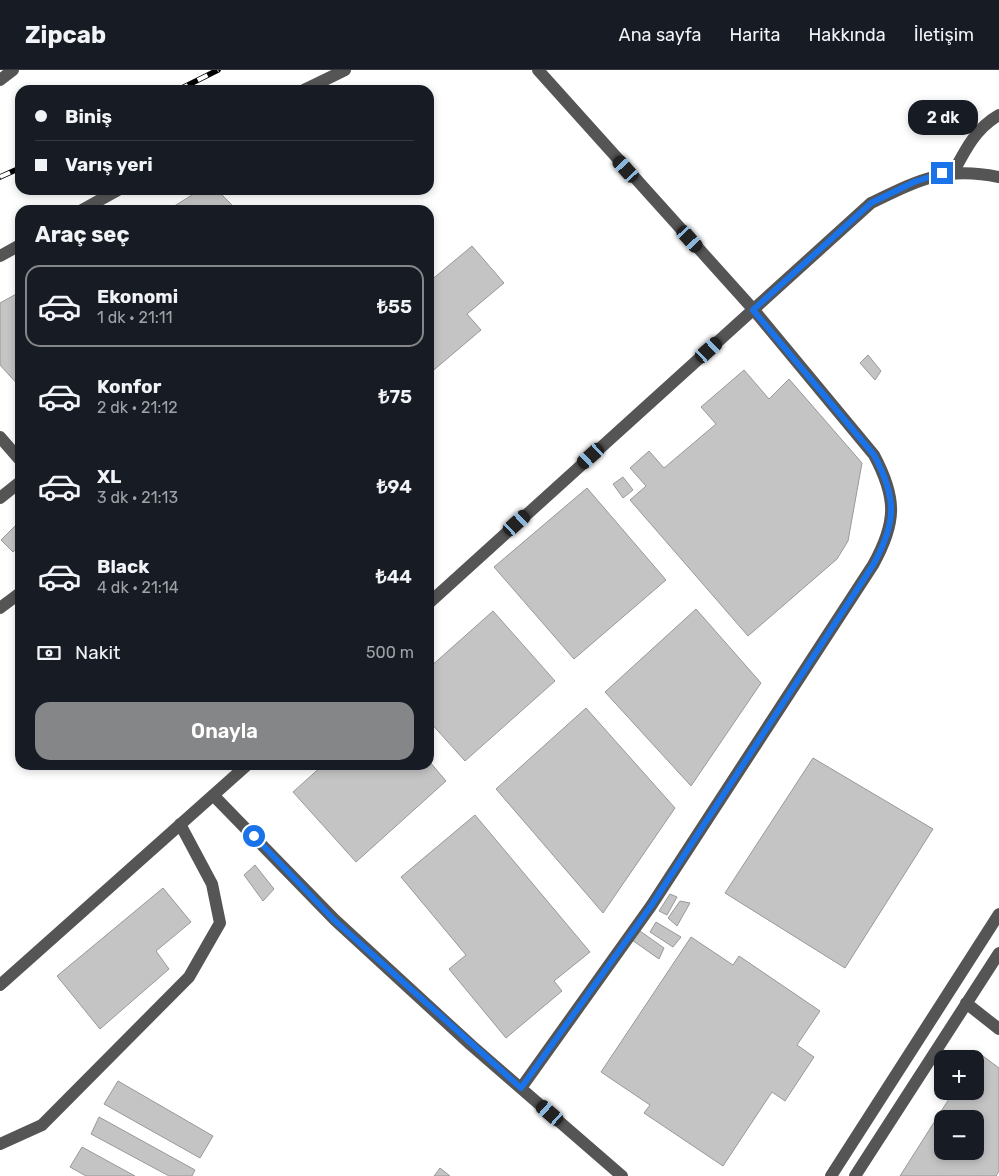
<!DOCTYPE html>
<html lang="tr">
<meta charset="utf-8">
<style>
:root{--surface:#171b24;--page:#20242c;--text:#f1f3f6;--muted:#9ea1a6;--line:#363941;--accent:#858687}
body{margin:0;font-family:Rubik,sans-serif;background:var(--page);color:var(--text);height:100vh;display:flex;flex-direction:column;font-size:19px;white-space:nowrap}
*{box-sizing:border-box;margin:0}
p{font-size:16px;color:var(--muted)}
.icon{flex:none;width:28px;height:28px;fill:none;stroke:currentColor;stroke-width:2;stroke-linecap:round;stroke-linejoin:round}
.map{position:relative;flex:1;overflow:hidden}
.side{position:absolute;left:15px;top:135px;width:419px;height:565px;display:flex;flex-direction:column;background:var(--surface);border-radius:15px;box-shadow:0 2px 8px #0003}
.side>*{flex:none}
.banner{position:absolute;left:15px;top:15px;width:419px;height:110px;border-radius:15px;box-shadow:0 2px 8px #0003;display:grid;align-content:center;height:110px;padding:0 20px;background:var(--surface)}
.fabs{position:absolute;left:934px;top:980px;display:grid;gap:10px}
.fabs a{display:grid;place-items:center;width:50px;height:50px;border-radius:10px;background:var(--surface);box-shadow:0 2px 8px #0003;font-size:25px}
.end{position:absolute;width:22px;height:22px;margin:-11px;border:6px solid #1a73e8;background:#fff;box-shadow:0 0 0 2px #fff}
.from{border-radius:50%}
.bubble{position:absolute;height:35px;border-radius:15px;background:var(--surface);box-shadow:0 2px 8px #0003;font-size:16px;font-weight:600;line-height:35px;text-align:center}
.car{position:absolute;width:15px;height:30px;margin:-15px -8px;border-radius:6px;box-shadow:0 0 4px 1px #0007;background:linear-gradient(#222 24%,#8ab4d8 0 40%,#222 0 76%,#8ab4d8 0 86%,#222 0)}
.banner b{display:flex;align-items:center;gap:18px;height:48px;font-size:19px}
.banner b+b{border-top:1px solid var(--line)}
.banner i{width:12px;height:12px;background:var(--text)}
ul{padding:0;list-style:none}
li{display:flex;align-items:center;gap:15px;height:82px;margin:0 10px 8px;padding:0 10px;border:2px solid transparent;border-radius:15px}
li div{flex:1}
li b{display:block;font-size:19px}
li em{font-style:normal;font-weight:600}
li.on{border-color:var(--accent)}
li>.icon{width:45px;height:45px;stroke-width:1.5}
h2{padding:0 20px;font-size:22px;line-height:60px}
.pay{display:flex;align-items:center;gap:12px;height:55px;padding:0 20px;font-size:19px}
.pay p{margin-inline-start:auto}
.primary-button{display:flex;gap:10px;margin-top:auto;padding:10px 20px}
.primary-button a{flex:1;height:58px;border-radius:15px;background:var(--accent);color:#fff;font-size:20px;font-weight:600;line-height:58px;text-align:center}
header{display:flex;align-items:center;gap:30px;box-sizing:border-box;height:70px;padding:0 25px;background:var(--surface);border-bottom:1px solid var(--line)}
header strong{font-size:24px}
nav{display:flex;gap:28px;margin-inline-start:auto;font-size:18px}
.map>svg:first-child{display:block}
.building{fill:#c4c4c4;stroke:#999;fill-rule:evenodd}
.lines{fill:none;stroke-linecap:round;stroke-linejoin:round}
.minor{stroke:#555;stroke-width:12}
.rail-casing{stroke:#000;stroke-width:5.5}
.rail{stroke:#fff;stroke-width:4;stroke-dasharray:11;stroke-linecap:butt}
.route{stroke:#1a73e8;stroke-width:6}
</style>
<header>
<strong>Zipcab</strong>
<nav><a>Ana sayfa</a><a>Harita</a><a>Hakkında</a><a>İletişim</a></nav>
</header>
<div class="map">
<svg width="999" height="1106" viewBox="0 0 999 1106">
<rect width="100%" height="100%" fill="#fff"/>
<path class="building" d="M200,120H217L237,140H168Z
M472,176L504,213L467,244L481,260L429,304V212Z
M20,222V317L0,295V233Z
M868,285L881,301L875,310L860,293Z
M744,300L769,329L789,309L862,393L848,471L837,489L748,566L630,430L646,416L630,398L649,381L664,398L716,354L701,337Z
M623,407L633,420L623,428L613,414Z
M587,418L666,510L574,589L494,497Z
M19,452L20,475L13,482L1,470Z
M696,539L761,613L691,716L605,622Z
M493,541L555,611L465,691L429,651V598Z
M586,638L675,738L603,843L496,719Z
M813,688L933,759L845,898L725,823Z
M429,691L446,711L356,792L293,722L323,695H429Z
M475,745L590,882L554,911L562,921L506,968L449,899L466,885L401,807Z
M255,795L274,819L263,831L244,805Z
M163,818L191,852L156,881L169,899L100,959L57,906Z
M670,824L677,827L667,845L659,841Z
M680,831L690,833L677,856L668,848Z
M656,852L681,867L673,877L650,862Z
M640,861L664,878L659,889L632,870Z
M691,867L733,895L739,886L820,941L797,975L814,987L785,1031L772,1022L723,1096L644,1043L650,1035L601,1002Z
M979,983L999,998V1101L996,1106H900L954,1021H975V989ZM942,1049H975V1081H942Z
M118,1011L213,1066L200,1088L104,1034Z
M99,1047L195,1100L192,1106H169L91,1064Z
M82,1077L135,1106H86L70,1097Z
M440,1098L450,1106H434Z"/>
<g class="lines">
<path class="minor" d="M0,10L13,0
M304,20L345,0
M953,103C965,80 976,58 999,45
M82,140L118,120
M0,186L20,175
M0,367L20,390
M0,428L20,412
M429,533L871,133C919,110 944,96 999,107
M0,538L20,523
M213,725L335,850L471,975L622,1106
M0,915L247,695
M966,933L999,959
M521,1018L651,836L873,495C897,452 897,428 874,385L753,239L538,0
M0,1074L42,1055L189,907L220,853L212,814L180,754
M831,1106L999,844
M855,1106L999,883"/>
<defs>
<path id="rail" d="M178,20L218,0
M0,107L20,98"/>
</defs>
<use href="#rail" class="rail-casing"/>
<use href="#rail" class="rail"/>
</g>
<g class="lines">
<path class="route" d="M254,766L334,850L521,1018L651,836L873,495C897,452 897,428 874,385L753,240L871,133L914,112L942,103"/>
</g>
</svg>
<div class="fabs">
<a>+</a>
<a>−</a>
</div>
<i class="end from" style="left:254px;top:766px"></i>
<i class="end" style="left:942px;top:103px"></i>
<div class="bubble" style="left:908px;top:30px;width:70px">2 dk</div>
<i class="car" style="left:626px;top:99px;rotate:318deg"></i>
<i class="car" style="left:690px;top:169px;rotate:138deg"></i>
<i class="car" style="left:709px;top:280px;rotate:48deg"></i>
<i class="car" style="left:591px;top:386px;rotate:228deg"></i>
<i class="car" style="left:517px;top:453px;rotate:48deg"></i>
<i class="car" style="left:550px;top:1043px;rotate:311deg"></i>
<div class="banner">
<b><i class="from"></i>Biniş</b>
<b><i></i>Varış yeri</b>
</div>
<section class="side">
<h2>Araç seç</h2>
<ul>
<li class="on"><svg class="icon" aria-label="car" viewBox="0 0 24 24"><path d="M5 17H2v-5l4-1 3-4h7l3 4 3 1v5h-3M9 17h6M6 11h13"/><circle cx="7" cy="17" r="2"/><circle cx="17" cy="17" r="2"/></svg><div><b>Ekonomi</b><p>1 dk · 21:11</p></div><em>₺55</em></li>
<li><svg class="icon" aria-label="car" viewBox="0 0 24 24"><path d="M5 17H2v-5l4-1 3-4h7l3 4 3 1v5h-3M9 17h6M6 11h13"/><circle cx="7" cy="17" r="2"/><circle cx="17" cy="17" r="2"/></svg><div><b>Konfor</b><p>2 dk · 21:12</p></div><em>₺75</em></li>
<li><svg class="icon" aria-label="car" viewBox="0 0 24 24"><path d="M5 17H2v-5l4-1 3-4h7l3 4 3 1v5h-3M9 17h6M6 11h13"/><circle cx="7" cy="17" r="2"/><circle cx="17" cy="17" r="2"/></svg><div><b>XL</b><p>3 dk · 21:13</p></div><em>₺94</em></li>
<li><svg class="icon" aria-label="car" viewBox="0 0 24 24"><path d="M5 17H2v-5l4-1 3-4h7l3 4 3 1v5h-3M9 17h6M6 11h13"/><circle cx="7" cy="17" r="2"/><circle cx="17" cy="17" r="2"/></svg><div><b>Black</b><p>4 dk · 21:14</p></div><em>₺44</em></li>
</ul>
<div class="pay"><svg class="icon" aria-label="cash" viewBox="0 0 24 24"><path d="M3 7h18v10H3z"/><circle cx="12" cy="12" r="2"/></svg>Nakit<p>500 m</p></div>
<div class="primary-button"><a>Onayla</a></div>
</section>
</div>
